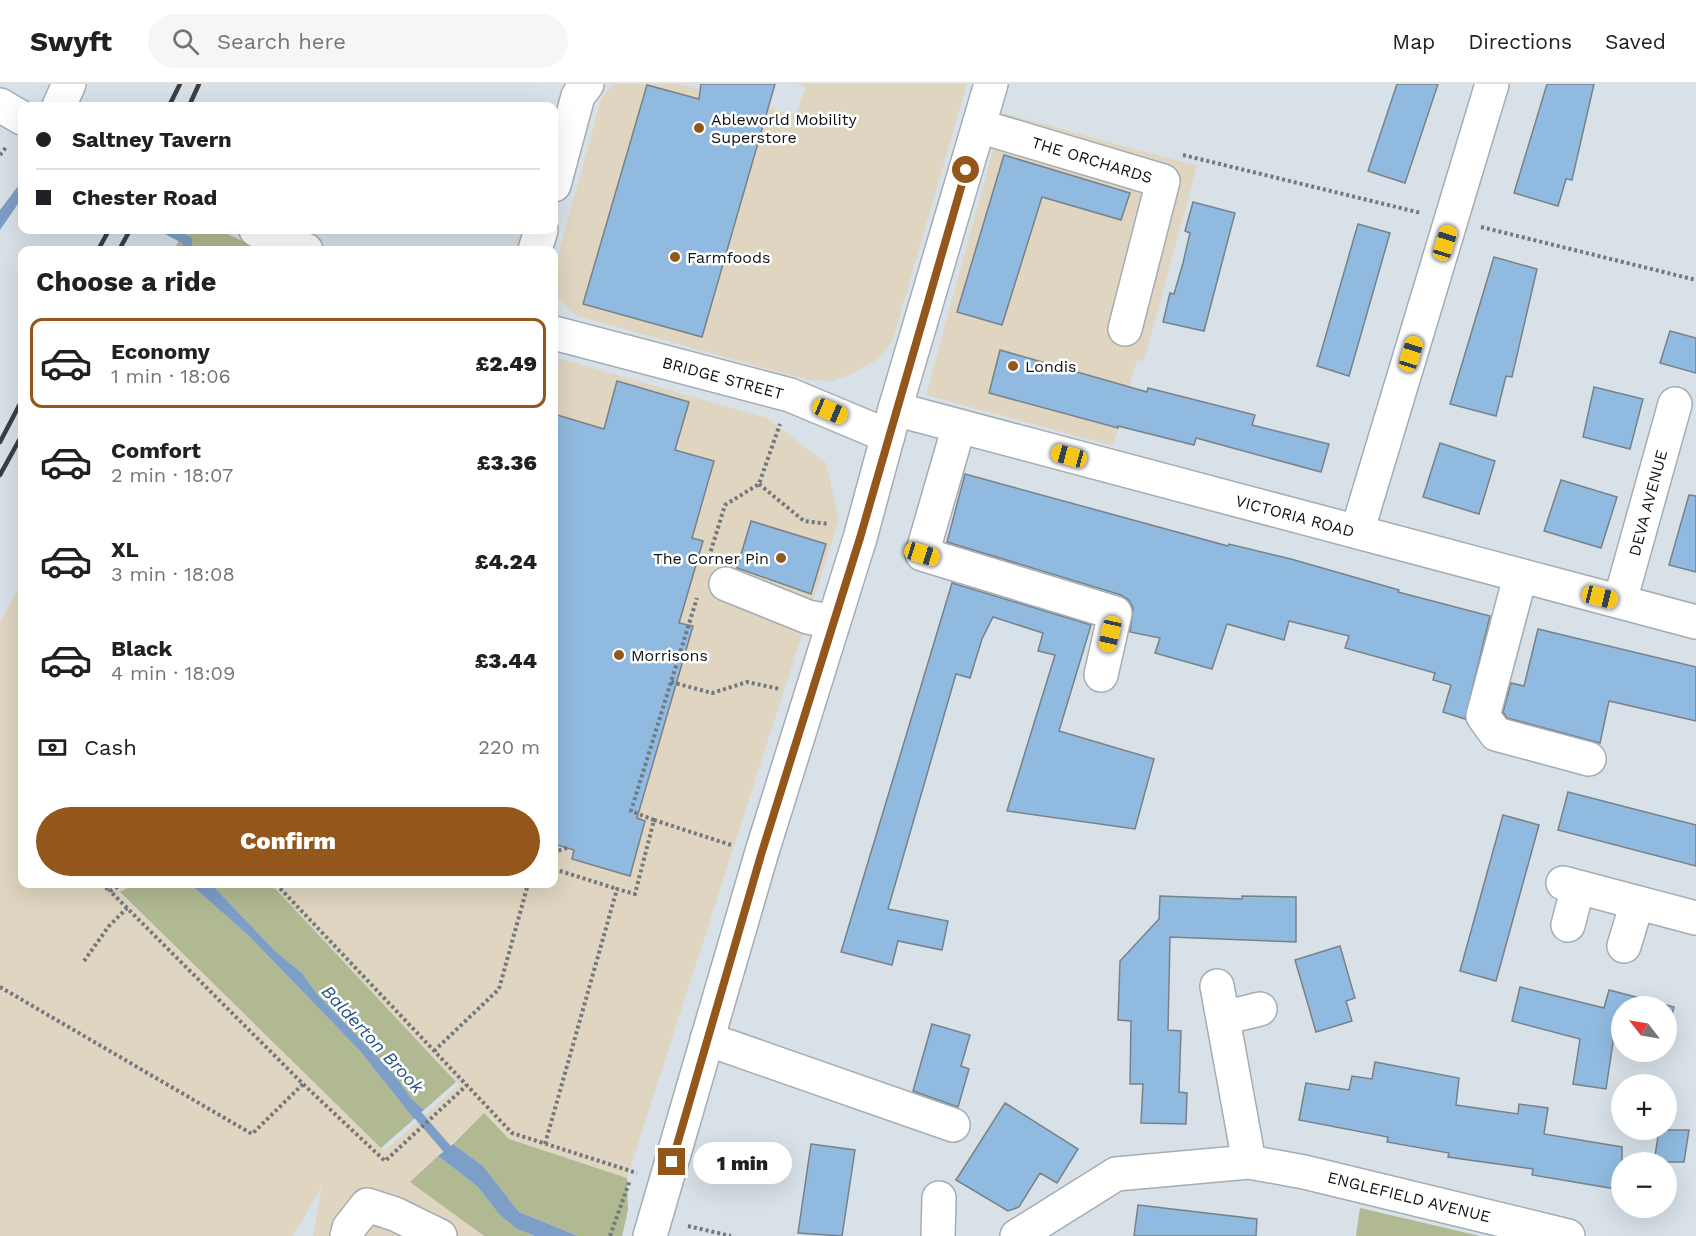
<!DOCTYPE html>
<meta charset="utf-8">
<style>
:root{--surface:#fff;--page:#f6f6f6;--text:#202124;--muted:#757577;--line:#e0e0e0;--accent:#94571b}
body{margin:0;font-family:"Work Sans",sans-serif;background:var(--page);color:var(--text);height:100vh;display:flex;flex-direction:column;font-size:22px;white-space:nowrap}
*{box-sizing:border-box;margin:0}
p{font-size:20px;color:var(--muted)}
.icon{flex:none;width:33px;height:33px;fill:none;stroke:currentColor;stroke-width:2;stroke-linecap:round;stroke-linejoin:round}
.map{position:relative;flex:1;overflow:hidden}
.drawer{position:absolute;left:18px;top:162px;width:540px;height:642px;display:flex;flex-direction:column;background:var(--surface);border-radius:12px;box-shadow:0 6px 24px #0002}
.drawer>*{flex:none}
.top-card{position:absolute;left:18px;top:18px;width:540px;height:132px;border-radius:12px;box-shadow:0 6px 24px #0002;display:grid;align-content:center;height:132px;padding:0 18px;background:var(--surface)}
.needle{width:39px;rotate:301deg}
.buttons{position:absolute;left:1611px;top:912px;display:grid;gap:12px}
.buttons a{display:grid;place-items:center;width:66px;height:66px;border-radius:50%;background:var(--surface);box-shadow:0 6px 24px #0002;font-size:30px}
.end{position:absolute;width:27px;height:27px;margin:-14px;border:8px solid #94571b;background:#fff;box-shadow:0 0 0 3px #fff}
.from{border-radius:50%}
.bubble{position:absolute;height:42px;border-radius:21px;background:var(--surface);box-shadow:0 6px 24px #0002;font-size:20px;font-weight:800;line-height:42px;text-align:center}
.car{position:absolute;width:18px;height:36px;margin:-18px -9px;border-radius:8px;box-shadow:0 0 4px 2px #0007;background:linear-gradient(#f5c518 24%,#345 0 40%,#f5c518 0 76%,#345 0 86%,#f5c518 0)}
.top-card b{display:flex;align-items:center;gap:21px;height:57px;font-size:22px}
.top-card b+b{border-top:2px solid var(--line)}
.top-card i{width:15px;height:15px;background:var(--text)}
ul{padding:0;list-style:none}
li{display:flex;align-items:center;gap:18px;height:90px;margin:0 12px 9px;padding:0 6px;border:3px solid transparent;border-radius:12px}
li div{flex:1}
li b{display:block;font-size:22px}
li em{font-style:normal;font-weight:800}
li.on{border-color:var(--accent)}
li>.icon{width:54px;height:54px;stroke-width:1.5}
h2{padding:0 18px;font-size:27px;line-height:72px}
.pay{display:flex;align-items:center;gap:15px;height:66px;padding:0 18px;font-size:22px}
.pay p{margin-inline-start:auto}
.button{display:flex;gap:12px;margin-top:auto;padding:12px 18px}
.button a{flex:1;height:69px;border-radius:36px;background:var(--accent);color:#fff;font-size:24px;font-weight:800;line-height:69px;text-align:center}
header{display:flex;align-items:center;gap:36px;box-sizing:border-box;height:84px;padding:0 30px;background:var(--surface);border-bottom:2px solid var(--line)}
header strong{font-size:28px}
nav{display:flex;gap:33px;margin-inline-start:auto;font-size:21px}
.search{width:420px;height:54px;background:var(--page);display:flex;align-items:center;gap:15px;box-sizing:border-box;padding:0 21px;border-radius:33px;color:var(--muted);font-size:22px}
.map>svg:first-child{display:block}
.commercial{fill:#dfd5c0}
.green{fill:#b0b991}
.water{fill:#7d9ec7}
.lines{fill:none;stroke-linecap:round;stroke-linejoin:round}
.stream{stroke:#7d9ec7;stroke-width:9}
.building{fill:#90bae0;stroke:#798188;stroke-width:1.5}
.minor-casing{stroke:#a5adb4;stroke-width:36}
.major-casing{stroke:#a5adb4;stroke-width:36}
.path{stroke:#72787d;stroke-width:4;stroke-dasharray:3 3;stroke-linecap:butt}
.minor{stroke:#fff;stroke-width:33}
.major{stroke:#fff;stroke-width:33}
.rail{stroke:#3a3f42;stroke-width:4.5}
.route{stroke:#94571b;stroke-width:8}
.poi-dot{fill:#94571b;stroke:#fff;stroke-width:2}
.labels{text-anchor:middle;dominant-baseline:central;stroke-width:5;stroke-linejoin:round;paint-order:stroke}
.poi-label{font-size:16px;fill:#0f1214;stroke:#fff;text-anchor:start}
.street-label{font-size:16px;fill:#0f1214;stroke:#fff}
.water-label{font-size:18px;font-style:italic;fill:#265388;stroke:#fff}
</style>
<header>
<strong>Swyft</strong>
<div class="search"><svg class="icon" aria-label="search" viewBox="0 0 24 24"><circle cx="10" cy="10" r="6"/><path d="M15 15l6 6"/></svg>Search here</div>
<nav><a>Map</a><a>Directions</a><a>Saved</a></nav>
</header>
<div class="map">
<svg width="1696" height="1152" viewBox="0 0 1696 1152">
<rect width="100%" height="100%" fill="#d8e1e8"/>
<path class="commercial" d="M613,0H679L795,31L806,3L797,0H967L892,258L875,277L852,290L831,297L808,296L577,232L559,215L554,206V186L601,15Z
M1003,29L1197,82L1144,277L1137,276L1113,362L926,311Z
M554,273L767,334L826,379L839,436L627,1094L509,1055L484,1029L410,1098L484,1152H313L322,1102L293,1152H0V539L22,498V800H135L120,809L384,1067L459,1001L271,800H554Z"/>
<path class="green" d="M184,146H219L261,166H174Z
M135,800H190L249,852L360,967L414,1035L381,1064L120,808Z
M211,800H271L456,998L424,1026L411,1014L393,989L317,910L302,889L275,867Z
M484,1029L509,1055L627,1094L628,1126L622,1152H578L519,1128L483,1082L453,1060Z
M438,1072L477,1102L499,1130L517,1145L535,1152H484L410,1098Z
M1360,1124L1480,1152H1356Z"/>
<path class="water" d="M22,97V114L0,146V126Z
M190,800H211L275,867L302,889L317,910L393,989L411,1014L424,1026L414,1035L360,967L249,852Z
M453,1060L483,1082L519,1128L578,1152H535L517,1145L499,1130L477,1102L438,1072Z"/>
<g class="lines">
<path class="stream" d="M167,146L188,157L186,166
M411,1023L455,1074"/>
</g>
<path class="building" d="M701,0H775L702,253L583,220L647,1L699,15Z
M1397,0H1438L1405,99L1368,87Z
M1547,0H1594L1572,96L1566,95L1558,122L1514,109Z
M1004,71L1130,109L1121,136L1042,113L1002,241L957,228Z
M1193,118L1235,129L1204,247L1163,238L1170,209L1174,210L1183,179L1190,149L1185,147Z
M1358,140L1390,149L1349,292L1317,282Z
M1494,173L1537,185L1512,293L1506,292L1496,332L1450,320Z
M1670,247L1696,254V289L1660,279Z
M1000,266L1147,308L1148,304L1255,331L1252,341L1329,360L1321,388L1196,354L1194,361L1118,342V344L989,309Z
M617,297L689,318L675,366L714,377L692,454L703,457L679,539L693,542L637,734L645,737L630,792L572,775L574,766L554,760V330L604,345Z
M1594,303L1643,315L1630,365L1583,353Z
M1440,359L1495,377L1479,430L1423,413Z
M965,390L1228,462L1229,460L1291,475L1399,506L1398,508L1490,532L1465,635L1443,628L1451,601L1433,596L1435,589L1345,564L1349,552L1289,537L1284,556L1227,540L1212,585L1155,569L1160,554L1130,548L1133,524L1129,516L1121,511L947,458Z
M1561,396L1617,413L1601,464L1544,447Z
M1689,411L1696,412V488L1669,481Z
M751,437L826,460L811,510L737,484Z
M952,499L1091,541L1059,647L1154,675L1135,745L1007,727L1055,571L1038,567L1043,549L993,533L982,555L970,594L956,590L888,825L948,837L942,866L898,857L892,881L841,868Z
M1538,545L1696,583V637L1609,617L1600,659L1507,634L1503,628L1511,599L1524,602Z
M1568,708L1696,741V782L1558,746Z
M1503,731L1539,741L1496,897L1460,887Z
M1160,812L1242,815V812L1296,813V858L1170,853L1168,946L1181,947L1179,1008L1187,1009L1186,1040L1141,1039L1143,1000H1130L1131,937L1118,936L1120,877L1159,835Z
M1340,862L1355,914L1346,917L1352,937L1316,948L1295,876Z
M1520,903L1604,924L1609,906L1674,923L1666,952V922H1622V947L1615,945L1606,1005L1573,1000L1580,955L1512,937Z
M932,940L970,951L961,982L969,985L958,1023L913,1007Z
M1375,978L1459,994L1456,1021L1518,1030L1519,1020L1548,1024L1544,1050L1622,1063V1106L1532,1091L1533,1085L1448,1073L1449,1069L1387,1058L1388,1053L1299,1036L1306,999L1349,1006L1352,992L1372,995Z
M1005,1019L1078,1065L1057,1099L1040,1089L1019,1123L1008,1127L956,1096Z
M1659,1046H1689L1684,1078H1654Z
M811,1060L855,1066L842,1152L798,1149Z
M1138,1121L1257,1135L1256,1152H1134Z"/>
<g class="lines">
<defs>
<path id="minor" d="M0,21L22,34
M59,22L69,0
M979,42L1163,97L1125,245
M554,101L578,12L587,0
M256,146L306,166
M535,166L541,146
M554,249L790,311L888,352
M895,325L1696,538
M959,342L922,470L1115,529L1101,591
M1357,448L1492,0
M1520,493L1483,632L1496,650L1589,675
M726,500L808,533L833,538
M1620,517L1675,320
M1563,799L1696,834
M1568,841L1578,803
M1624,862L1637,819
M1217,902L1249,1078L1304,1088L1568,1152
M1223,934L1260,925
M707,955L953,1041
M347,1152L349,1144L367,1121L395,1130L440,1152
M938,1152L939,1114
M1017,1152L1116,1090L1249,1078"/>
<path id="major" d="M650,1152L761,771L860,454L895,325L991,0"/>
</defs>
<use href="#minor" class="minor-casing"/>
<use href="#major" class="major-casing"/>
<path class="path" d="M0,71L7,62
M1183,71L1421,129
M1481,143L1696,196
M759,400L804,437L829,440
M709,473L725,421L759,400L780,340
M671,598L712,609L747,598L780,605
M654,736L631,727L697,514
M554,777L557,767L567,764
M554,785L617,805
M101,800L110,807
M123,800L110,807L303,1000L385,1077L467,1001
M276,800L512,1049L637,1089
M84,877L109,842L127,824
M0,903L252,1050L303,1000
M434,967L499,905L528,800
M545,1060L617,805L635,810L654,736L731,761
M688,1142L731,1152
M610,1152L630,1096"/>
<use href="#minor" class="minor"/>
<use href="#major" class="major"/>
<path class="rail" d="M169,22L180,0
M189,22L199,0
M98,166L109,146
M119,166L130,146
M0,358L22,316
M0,391L22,351"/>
</g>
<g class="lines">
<path class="route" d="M672,1078L761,771L860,454L966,86"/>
</g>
<g class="poi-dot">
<circle cx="699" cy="44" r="6"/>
<circle cx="675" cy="173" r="6"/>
<circle cx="1013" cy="282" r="6"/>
<circle cx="781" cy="474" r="6"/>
<circle cx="619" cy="571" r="6"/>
</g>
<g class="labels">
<g class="poi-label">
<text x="711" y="35">Ableworld Mobility<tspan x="711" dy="18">Superstore</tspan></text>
<text x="687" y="173">Farmfoods</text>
<text x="1025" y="282">Londis</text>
<text x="769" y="474" text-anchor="end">The Corner Pin</text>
<text x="631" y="571">Morrisons</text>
</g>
<g class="street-label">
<text transform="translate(1092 76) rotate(17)">THE ORCHARDS</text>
<text transform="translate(723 294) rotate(15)">BRIDGE STREET</text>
<text transform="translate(1648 419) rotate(-75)">DEVA AVENUE</text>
<text transform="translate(1295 432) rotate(15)">VICTORIA ROAD</text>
<text transform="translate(1409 1113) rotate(14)">ENGLEFIELD AVENUE</text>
</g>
<g class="water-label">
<text transform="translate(373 955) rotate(47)">Balderton Brook</text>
</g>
</g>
</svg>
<div class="buttons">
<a><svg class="needle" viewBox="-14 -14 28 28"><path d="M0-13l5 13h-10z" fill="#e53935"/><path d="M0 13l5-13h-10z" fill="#757577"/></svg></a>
<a>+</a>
<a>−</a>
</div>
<i class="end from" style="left:966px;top:86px"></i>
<i class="end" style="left:672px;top:1078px"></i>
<div class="bubble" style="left:693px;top:1058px;width:99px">1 min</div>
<i class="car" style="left:1445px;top:159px;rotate:17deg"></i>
<i class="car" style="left:1411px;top:270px;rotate:17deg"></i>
<i class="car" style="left:830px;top:327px;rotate:113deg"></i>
<i class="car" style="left:1069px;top:372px;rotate:285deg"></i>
<i class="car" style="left:922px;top:470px;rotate:107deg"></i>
<i class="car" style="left:1600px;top:513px;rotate:104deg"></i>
<i class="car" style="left:1110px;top:550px;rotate:193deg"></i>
<div class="top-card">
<b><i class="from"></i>Saltney Tavern</b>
<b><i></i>Chester Road</b>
</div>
<section class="drawer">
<h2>Choose a ride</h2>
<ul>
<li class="on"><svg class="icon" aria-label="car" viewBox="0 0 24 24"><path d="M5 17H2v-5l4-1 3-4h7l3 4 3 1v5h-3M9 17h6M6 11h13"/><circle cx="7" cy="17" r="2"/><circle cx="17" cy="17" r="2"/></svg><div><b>Economy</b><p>1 min · 18:06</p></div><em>£2.49</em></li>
<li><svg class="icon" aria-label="car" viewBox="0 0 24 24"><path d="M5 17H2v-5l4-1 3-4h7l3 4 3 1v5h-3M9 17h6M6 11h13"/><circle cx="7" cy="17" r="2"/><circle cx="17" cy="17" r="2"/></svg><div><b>Comfort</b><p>2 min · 18:07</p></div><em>£3.36</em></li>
<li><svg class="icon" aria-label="car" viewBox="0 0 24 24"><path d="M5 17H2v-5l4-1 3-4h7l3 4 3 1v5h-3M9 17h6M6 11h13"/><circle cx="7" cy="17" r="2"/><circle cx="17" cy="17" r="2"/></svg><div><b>XL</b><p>3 min · 18:08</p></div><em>£4.24</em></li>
<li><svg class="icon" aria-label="car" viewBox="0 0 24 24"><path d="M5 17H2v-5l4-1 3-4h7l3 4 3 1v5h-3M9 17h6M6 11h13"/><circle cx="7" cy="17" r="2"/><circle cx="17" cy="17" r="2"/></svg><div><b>Black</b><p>4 min · 18:09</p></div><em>£3.44</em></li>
</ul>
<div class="pay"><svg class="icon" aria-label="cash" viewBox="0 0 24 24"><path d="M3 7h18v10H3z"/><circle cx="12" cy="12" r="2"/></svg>Cash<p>220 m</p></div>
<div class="button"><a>Confirm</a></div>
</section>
</div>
